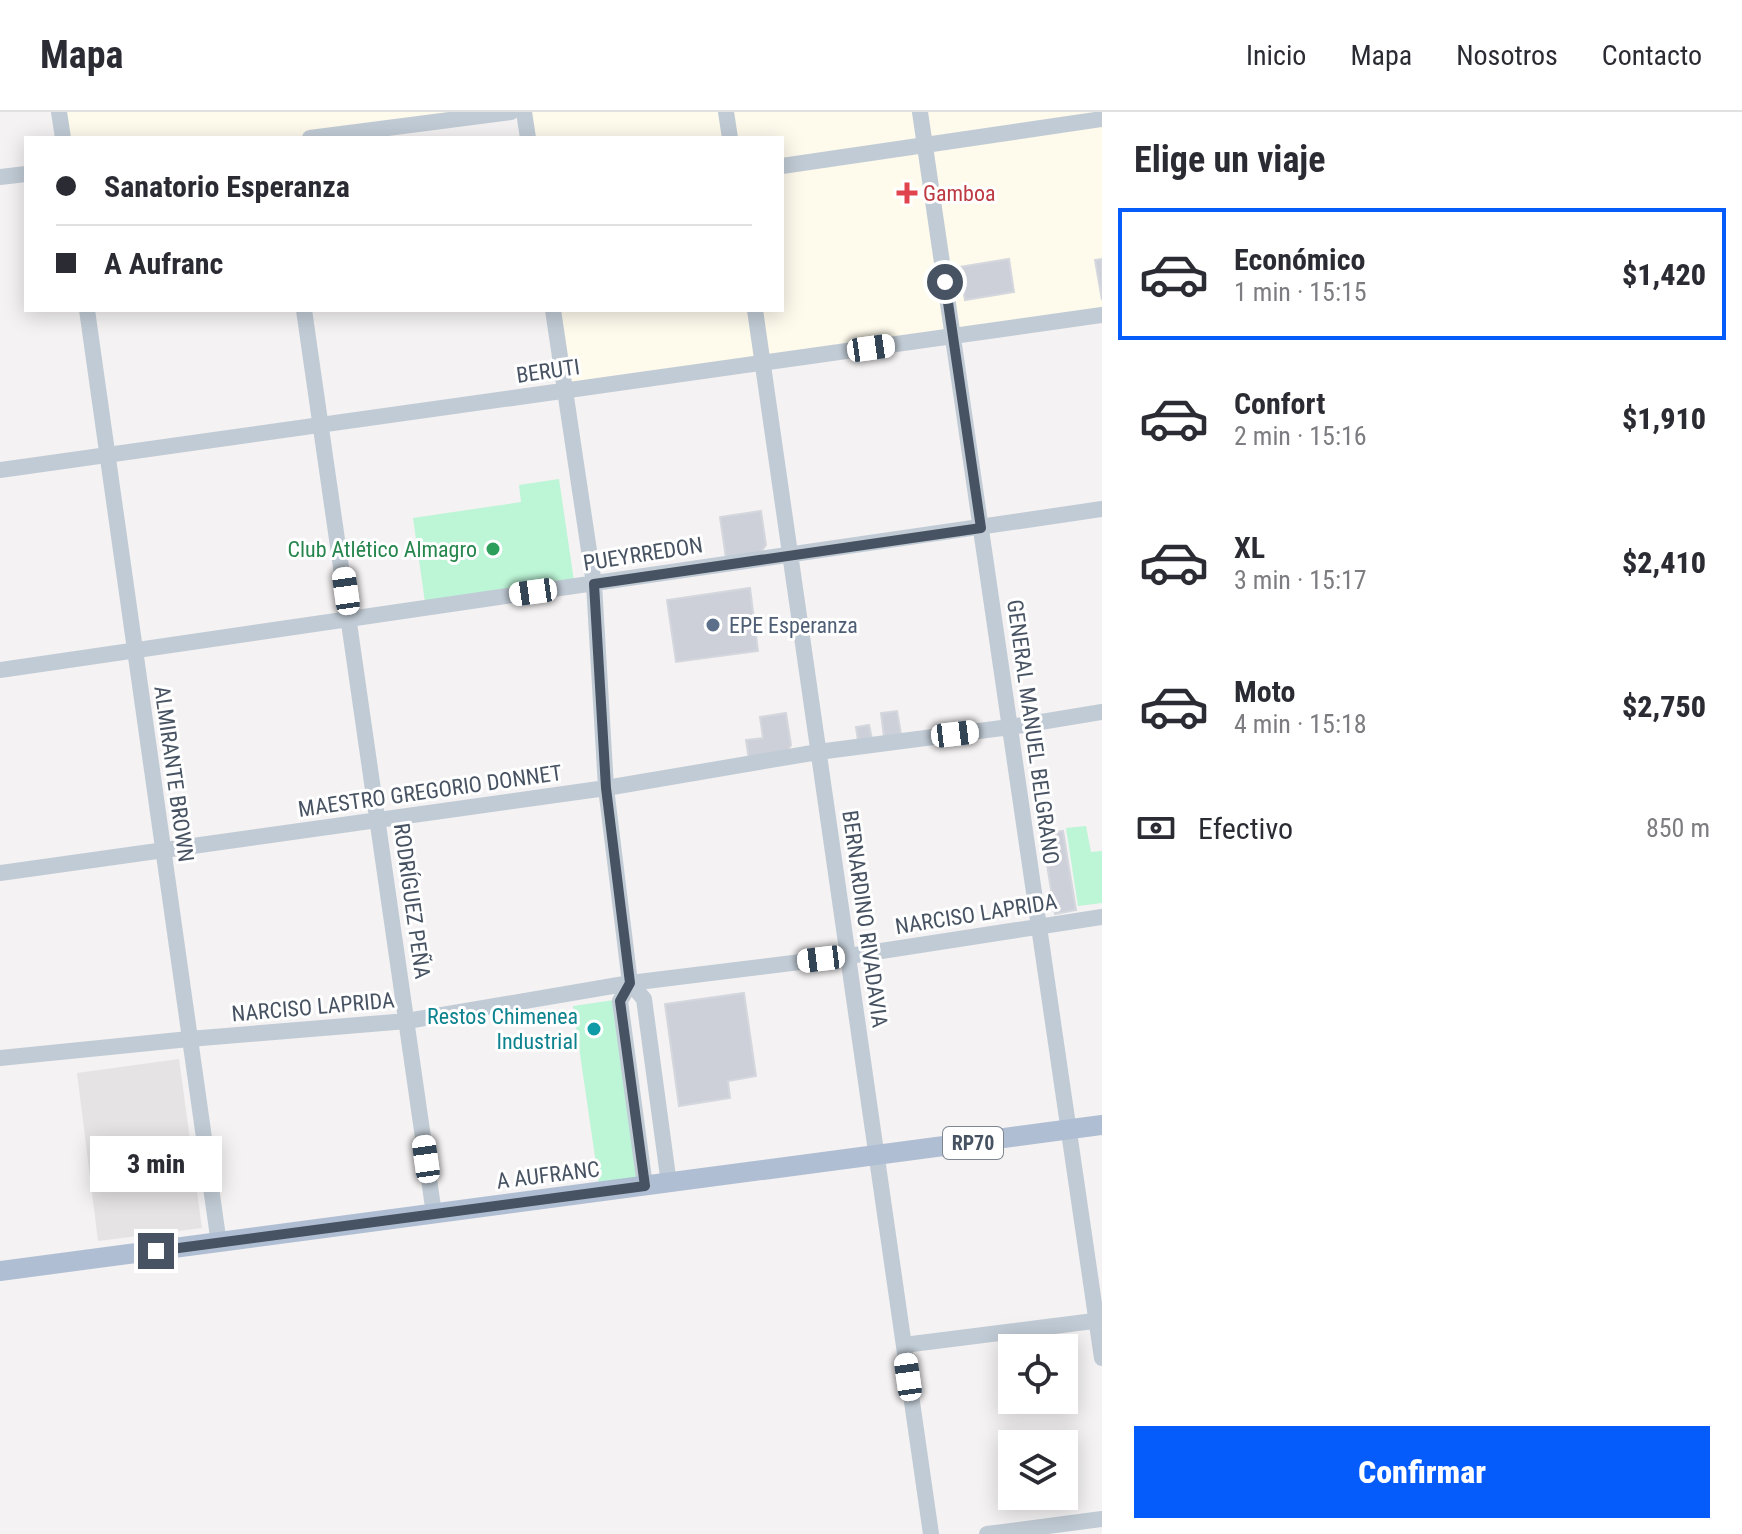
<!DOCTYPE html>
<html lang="es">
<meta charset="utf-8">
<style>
:root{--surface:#fff;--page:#f7f7f7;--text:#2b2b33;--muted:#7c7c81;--line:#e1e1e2;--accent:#065cfa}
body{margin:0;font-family:"Roboto Condensed",sans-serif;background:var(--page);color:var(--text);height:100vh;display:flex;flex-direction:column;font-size:30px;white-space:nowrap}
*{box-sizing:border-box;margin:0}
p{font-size:26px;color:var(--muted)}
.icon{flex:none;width:44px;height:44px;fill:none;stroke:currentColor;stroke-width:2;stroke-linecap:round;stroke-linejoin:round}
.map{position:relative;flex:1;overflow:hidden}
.panel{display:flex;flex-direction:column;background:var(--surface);width:640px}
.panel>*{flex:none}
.banner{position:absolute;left:24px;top:24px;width:760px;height:176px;border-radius:0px;box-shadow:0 4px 20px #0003;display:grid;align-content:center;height:176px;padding:0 32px;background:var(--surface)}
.controls{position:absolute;left:998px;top:1222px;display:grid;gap:16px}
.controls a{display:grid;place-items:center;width:80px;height:80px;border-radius:0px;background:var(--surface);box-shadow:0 4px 20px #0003;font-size:40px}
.end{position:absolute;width:36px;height:36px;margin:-18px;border:10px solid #475362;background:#fff;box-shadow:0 0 0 4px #fff}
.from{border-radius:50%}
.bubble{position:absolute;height:56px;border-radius:0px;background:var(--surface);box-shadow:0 4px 20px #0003;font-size:26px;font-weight:800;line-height:56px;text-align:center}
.car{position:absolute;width:24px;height:48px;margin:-24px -12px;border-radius:10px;box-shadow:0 0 6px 2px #0007;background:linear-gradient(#fff 24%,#345 0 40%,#fff 0 76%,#345 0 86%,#fff 0)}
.banner b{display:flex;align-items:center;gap:28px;height:76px;font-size:30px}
.banner b+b{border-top:2px solid var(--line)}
.banner i{width:20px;height:20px;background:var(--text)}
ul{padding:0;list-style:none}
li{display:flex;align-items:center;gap:24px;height:132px;margin:0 16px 12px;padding:0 16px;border:4px solid transparent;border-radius:0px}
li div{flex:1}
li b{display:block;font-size:30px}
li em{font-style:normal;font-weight:800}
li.on{border-color:var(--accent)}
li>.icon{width:72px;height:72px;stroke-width:1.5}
h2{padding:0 32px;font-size:36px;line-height:96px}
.pay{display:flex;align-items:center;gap:20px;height:88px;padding:0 32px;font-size:30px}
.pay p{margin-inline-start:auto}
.cta{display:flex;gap:16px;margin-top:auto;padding:16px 32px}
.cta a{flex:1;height:92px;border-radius:0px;background:var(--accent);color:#fff;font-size:32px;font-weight:800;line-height:92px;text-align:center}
header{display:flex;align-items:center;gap:48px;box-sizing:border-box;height:112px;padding:0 40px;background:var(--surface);border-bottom:2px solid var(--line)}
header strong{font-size:38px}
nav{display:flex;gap:44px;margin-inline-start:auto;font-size:28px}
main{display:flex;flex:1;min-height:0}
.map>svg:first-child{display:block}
.commercial{fill:#fefaec}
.education{fill:#e5e3e4}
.green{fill:#bdf5d7}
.building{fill:#cdd0d8;stroke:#d5d7de;stroke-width:2}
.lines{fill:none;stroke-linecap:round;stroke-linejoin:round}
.minor{stroke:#c1cbd5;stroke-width:16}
.major{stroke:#afbed3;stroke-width:20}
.route{stroke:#475362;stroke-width:10}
.health-dot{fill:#e0444e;stroke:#fff;stroke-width:3}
.leisure-dot{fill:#2e9e5b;stroke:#fff;stroke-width:3}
.service-dot{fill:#5c6f8a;stroke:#fff;stroke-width:3}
.culture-dot{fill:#0f9aa8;stroke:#fff;stroke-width:3}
.labels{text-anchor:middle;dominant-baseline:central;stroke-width:6;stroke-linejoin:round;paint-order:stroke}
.shield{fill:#fff;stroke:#7e8791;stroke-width:2}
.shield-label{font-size:20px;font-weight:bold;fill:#475362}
.health-label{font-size:22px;fill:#be3a42;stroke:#fff;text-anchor:start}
.street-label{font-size:22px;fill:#475362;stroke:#fff}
.leisure-label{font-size:22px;fill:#27864d;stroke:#fff;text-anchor:end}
.service-label{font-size:22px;fill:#4e5e75;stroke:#fff;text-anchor:start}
.culture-label{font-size:22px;fill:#0d838f;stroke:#fff;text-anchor:end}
</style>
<header>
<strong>Mapa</strong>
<nav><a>Inicio</a><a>Mapa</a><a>Nosotros</a><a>Contacto</a></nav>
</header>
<main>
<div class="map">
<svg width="1102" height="1422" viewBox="0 0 1102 1422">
<rect width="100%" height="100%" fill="#f4f2f2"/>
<path class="commercial" d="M59,0H511L305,26H63Z
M524,0H1102V202L565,279L553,198H782V26H528Z"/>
<path class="education" d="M179,947L202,1116L98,1129L77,961Z"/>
<path class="green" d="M559,367L574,469L425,490L413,406L521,390L519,373Z
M1086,714L1091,740L1102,739V791L1078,794L1066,716Z
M614,888L640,1067L599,1072L573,894Z"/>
<path class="building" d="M1009,147L1014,180L965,188L959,155Z
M1102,147V188L1095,148Z
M761,399L766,433L760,441L726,446L720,405Z
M750,476L758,539L676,550L667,488Z
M897,599L901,622L884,625L881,601Z
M786,601L791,633L785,643L749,648L746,628L763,626L760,605Z
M869,613L872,627L858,629L856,615Z
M1063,719L1076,798L1055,802L1042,722Z
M744,881L756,964L728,969L730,986L679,994L665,892Z"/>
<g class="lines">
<path class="minor" d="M59,0L63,26
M524,0L528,26
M726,0L730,26
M920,0L1102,1246
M310,26L511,0
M782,54L1102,7
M0,65L26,62
M87,198L219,1132
M304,198L434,1102
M553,198L594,472L606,676L630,871L644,887L669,1072
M755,198L931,1422
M0,358L1102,203
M0,558L1102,397
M0,761L606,676L818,640L1010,615L1102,600
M630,871L620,889L645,1074
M0,946L189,927L407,909L630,871L849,844L1102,805
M904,1233L1102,1208
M987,1422L1102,1407"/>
<path class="major" d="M0,1159L1102,1013"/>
</g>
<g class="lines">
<path class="route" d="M156,1139L645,1074L620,889L630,871L606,676L594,472L981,416L945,170"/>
</g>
<path class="health-dot" d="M903 69h8v8h8v8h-8v8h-8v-8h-8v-8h8z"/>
<circle class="leisure-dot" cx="493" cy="437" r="8"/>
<circle class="service-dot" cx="713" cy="513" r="8"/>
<circle class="culture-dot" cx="594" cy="917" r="8"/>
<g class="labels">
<rect class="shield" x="943" y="1015" width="60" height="32" rx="6"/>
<g class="shield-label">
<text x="973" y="1031">RP70</text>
</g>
<g class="health-label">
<text x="923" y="81">Gamboa</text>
</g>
<g class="street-label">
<text transform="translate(548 259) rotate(-8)">BERUTI</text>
<text transform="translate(643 442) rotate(-9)">PUEYRREDON</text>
<text transform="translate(1033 620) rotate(82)">GENERAL MANUEL BELGRANO</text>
<text transform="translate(174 662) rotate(82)">ALMIRANTE BROWN</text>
<text transform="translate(430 679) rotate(-8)">MAESTRO GREGORIO DONNET</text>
<text transform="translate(412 789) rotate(82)">RODRÍGUEZ PEÑA</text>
<text transform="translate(976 802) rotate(-9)">NARCISO LAPRIDA</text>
<text transform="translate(865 807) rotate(82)">BERNARDINO RIVADAVIA</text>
<text transform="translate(313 895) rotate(-5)">NARCISO LAPRIDA</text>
<text transform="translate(548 1063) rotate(-7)">A AUFRANC</text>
</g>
<g class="leisure-label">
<text x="477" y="437">Club Atlético Almagro</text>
</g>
<g class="service-label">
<text x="729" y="513">EPE Esperanza</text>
</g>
<g class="culture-label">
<text x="578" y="904">Restos Chimenea<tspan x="578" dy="25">Industrial</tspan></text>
</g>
</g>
</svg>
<div class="controls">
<a><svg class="icon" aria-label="locate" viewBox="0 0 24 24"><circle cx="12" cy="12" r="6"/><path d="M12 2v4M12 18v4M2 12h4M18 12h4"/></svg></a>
<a><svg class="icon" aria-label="layers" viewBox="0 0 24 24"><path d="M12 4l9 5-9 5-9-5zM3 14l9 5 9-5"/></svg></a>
</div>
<i class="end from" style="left:945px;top:170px"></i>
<i class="end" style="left:156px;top:1139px"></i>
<div class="bubble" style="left:90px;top:1024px;width:132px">3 min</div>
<i class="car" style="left:871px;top:236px;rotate:82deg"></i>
<i class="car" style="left:346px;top:479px;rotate:352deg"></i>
<i class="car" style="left:533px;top:480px;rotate:262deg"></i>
<i class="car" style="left:955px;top:622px;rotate:83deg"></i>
<i class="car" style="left:821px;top:847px;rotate:263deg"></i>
<i class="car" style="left:426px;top:1047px;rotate:352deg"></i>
<i class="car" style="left:908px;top:1265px;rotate:352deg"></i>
<div class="banner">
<b><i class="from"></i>Sanatorio Esperanza</b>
<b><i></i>A Aufranc</b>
</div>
</div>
<section class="panel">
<h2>Elige un viaje</h2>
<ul>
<li class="on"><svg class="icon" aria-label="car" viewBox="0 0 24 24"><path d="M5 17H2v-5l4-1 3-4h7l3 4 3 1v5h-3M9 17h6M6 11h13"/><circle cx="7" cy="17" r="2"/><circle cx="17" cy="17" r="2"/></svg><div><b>Económico</b><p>1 min · 15:15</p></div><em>$1,420</em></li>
<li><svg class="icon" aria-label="car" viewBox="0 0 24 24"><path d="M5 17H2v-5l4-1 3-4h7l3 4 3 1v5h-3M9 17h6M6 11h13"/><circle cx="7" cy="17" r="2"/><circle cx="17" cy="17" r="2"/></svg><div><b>Confort</b><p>2 min · 15:16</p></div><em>$1,910</em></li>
<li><svg class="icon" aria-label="car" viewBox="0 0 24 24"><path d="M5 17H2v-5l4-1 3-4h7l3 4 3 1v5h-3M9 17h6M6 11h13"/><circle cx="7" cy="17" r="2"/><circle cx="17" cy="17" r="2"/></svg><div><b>XL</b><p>3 min · 15:17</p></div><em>$2,410</em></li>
<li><svg class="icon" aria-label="car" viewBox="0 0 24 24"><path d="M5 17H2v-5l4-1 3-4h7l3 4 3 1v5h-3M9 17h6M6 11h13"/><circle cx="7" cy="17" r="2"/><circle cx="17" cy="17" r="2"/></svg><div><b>Moto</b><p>4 min · 15:18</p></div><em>$2,750</em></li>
</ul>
<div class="pay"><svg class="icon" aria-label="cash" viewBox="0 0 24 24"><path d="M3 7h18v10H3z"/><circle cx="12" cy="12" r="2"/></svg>Efectivo<p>850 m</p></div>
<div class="cta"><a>Confirmar</a></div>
</section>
</main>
